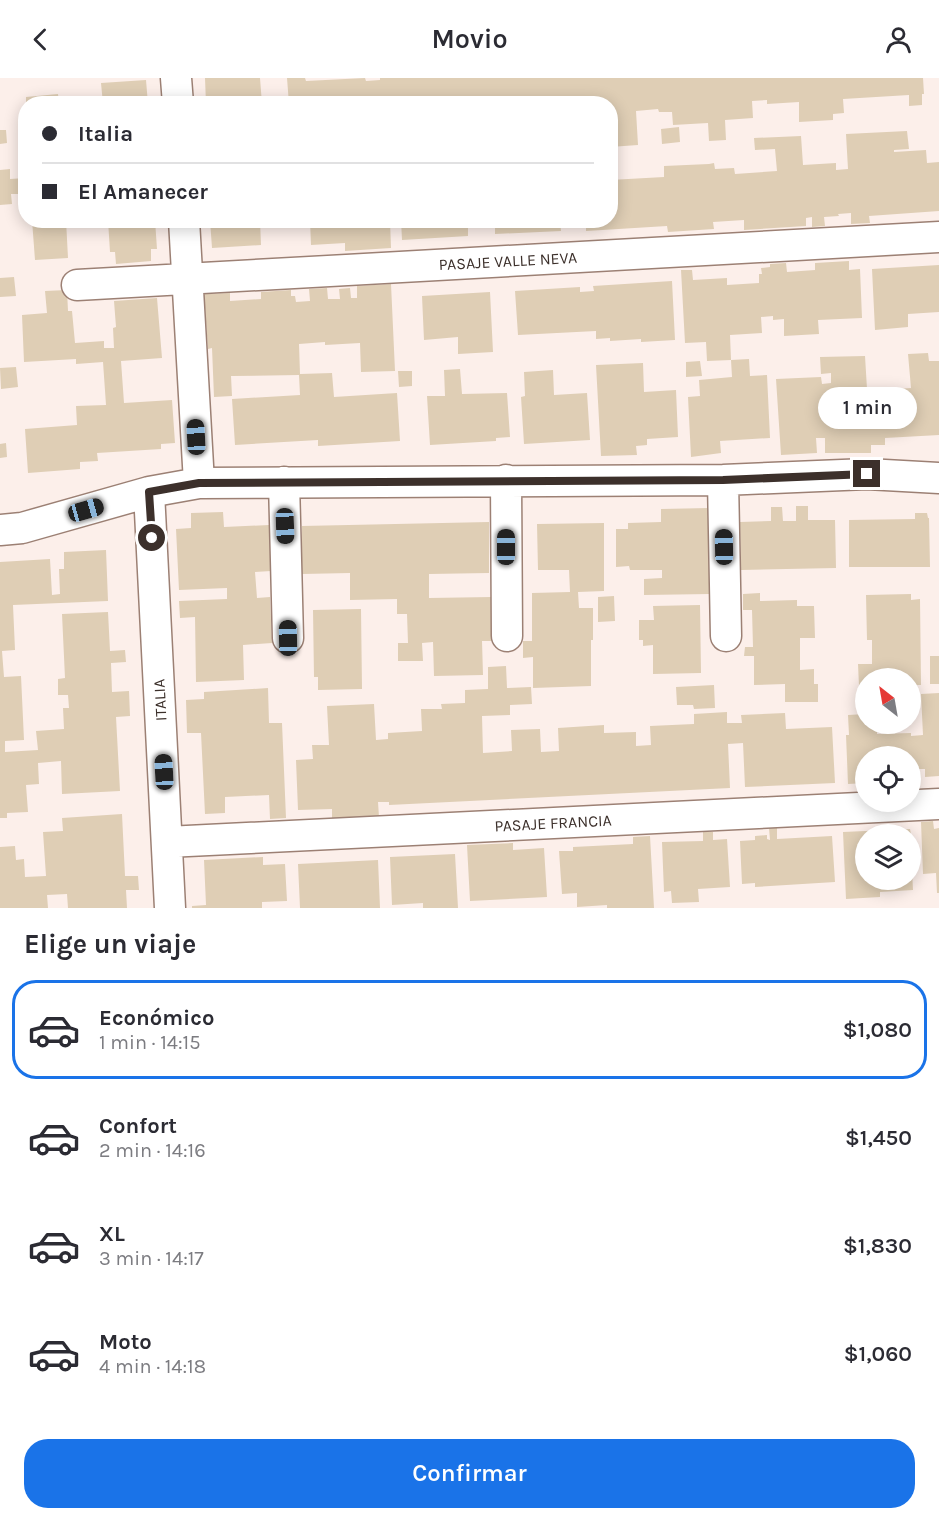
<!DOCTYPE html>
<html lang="es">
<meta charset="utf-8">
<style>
:root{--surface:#fff;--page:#f7f7f7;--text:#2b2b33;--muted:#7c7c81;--line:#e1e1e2;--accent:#1a73e8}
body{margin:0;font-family:Karla,sans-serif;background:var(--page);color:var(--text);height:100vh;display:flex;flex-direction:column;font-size:22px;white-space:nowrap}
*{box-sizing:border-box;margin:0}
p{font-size:20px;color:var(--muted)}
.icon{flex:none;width:33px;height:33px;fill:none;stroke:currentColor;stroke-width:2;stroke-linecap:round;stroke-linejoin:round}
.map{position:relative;height:830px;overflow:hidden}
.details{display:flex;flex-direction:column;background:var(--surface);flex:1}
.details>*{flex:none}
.banner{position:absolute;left:18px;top:18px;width:600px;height:132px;border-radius:24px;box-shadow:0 3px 15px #0003;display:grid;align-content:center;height:132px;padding:0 24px;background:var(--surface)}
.needle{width:39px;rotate:329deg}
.fabs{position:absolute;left:855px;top:590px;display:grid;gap:12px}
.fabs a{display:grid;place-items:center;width:66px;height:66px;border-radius:50%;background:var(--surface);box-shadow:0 3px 15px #0003;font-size:30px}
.end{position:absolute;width:27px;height:27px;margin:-14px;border:8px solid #3c302b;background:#fff;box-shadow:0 0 0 3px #fff}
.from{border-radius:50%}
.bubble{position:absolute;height:42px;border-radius:21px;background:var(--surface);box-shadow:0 3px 15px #0003;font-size:20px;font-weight:600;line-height:42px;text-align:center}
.car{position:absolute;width:18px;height:36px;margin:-18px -9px;border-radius:8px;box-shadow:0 0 4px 2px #0007;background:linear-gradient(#222 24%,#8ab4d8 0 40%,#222 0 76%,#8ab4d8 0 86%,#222 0)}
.banner b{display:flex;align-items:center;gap:21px;height:57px;font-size:22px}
.banner b+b{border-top:2px solid var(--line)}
.banner i{width:15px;height:15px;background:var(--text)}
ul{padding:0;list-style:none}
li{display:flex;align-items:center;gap:18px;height:99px;margin:0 12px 9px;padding:0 12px;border:3px solid transparent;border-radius:24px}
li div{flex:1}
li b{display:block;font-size:22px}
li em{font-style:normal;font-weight:600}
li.current{border-color:var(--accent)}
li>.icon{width:54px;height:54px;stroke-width:1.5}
h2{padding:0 24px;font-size:27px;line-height:72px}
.button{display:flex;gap:12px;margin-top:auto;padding:12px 24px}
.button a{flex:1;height:69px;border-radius:24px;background:var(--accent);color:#fff;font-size:24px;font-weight:600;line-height:69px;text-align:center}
header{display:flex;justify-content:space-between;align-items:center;height:78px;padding:0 24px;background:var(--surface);font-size:27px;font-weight:600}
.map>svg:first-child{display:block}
.building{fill:#dfceb5}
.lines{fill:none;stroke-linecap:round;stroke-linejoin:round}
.minor-casing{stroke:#9c8074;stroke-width:33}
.minor{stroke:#fff;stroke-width:30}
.route{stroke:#3c302b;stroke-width:8}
.labels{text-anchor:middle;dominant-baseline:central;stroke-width:4.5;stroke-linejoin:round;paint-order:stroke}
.street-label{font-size:16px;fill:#3c302b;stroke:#fff}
</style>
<header><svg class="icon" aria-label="back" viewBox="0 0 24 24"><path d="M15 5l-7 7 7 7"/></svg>Movio<svg class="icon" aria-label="person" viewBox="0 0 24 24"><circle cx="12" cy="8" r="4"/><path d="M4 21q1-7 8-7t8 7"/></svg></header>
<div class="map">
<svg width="939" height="830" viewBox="0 0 939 830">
<rect width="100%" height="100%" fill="#fcefea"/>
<path class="building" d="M205,0H260L262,26H206Z
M287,0H305L306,3L365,0L366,3L380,2V0H923L924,16H922V27L909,28V17L843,21L844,35L833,36V42L799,44V24L767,26V22L752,23L753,40L725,42L726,62L709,63L708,45L673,47L672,34H659L658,31L636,33L638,67L610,69V26H289Z
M146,2L148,26H103L101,5Z
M58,16L59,26H26V19Z
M679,49L680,64L662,66L661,51Z
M0,52H6L7,65L0,66Z
M907,53L909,71L894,72V74L926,72L927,85L939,84V133L869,138L870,145L851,146V135L838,136L839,138L824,139L825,148L812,149V139L806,140V148L744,152V142L713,144L714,151L668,154L667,148L586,153V149L574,150V142H610V102L664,99V88L709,86L714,85L715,91L734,90L735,96L777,93L775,71L755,72L754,60L801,58L803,87L836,85V92L848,91L846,56Z
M10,91V101L26,100V116H11L12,126L0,127V92Z
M32,142H66L68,180L35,182Z
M108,142H155L157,171H151V183L116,186L115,174H110Z
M210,142H260L261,167L212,170Z
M310,142H390L391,170L345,173V165L311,167Z
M401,142H479V146L468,147V158L402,162Z
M495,142H560L561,153L495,156Z
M849,183V192L860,191L862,240L818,242L819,256L784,258V241L773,242V238L761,239L762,255L730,257L731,282L707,283L706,264L685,265L681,192H692L693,202L727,200V207L759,205V196H762L761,190L770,189V186L786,185L787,194L815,192V185Z
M939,187V234L908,236V249L875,252L872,191Z
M14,199L16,218L0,219V200Z
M672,203L675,262L641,264V261L610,263V260L596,261V253L518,257L515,213L580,209V214L594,213L593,208Z
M391,206L395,293L361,294L360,265L325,267V264L299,266L300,296L332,295L334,319L397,315L400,363L318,368V362L235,367L232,321L300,317L299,297L231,298L232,318L214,319L212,270L208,271L204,216L230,215V223L261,221V214L291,212V218H295L296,224L310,223L309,211L327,210L328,221H340L339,211L350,210L351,220H357V208Z
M67,212L68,233H72L75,265L104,263V270H114L113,250L116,249L114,223L157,220L162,280L121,283L124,325L172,322L175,365L161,366V371L97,375L98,383L80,384V391L28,395L25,351L77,347L76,328L106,327L103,284L76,286V281L24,284L22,237L47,235L45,213Z
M490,214L493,274L458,276V259L424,262L422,218Z
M928,275L929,283H939V357L885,360V367H871V375H825V360H816L817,375L781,377L776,301L821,299L822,306L831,305V295L821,296L820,279L865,278L867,311L881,310V312L911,310L908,276Z
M749,281L750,298L767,297L770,360L720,363L721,375L691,379L688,319L700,318L699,302L732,299L731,282Z
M700,283L702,298L686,299V284Z
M643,285L644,314L676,312L678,359L647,361V367L636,368L637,377L601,378L596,287Z
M16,289L18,309L1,311L0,290Z
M460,291L462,316L507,315L510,359L496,360V363L430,367L427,318H445L444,292Z
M553,292L554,317L587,315L590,362L524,366L521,319L525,318L524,294Z
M398,293H412V308L399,309Z
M6,365L7,379L0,380V366Z
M796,428H808V442H835L836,490L741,492L740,444L771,443V429H782L783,443H796Z
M709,430L710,516L644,517V501L662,500V492H630L629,488L616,489V451H628V445L661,444V431Z
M223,434L224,449L269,447L271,493L255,494L257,520L270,519L272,565L243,567L244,602L196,604L195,539L180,540L179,523L227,521V510L179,512L176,451L191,450V435Z
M915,435H927L928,440H929L930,489H849V442L915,441Z
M489,444V495L429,496V520L492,519L493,563H482L483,597L434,598L433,564L422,565L423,583H398V565H408L407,536H397V521L350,522V495L302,496V448Z
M604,445V513L578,514L579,530H593V562H591V608L533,610V579L523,580V563H532V515L570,514L569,492H538L537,446Z
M106,472L108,523L13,527L15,572L2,573L4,599L21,598L24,662L5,663V674L38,672L36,653L64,651L63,630H69L68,617H58V601L65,600L62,536L108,534L110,573L125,572L126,584L111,585L112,614L129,613L130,638L116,639L120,713L62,716L61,683L38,685L39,706L26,707L28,734L7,735V740H0V484L50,481L52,517L60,516L59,491H64V474Z
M760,515V523L797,522V528H814L815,560H800V592L814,591V606H818V624H785V606L754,607V578H744L745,569H753L752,532H743V516Z
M911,516V522L920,521L921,607H910V600H866V608H859L858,586H872V562H867L866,517Z
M614,518L615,543L598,544V519Z
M700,527L701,595L653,596V567L643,568V562H639V542H654L653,528Z
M361,531L362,611L318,612V599H314L313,532Z
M930,578H939V606H930Z
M506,588L507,610L531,609L532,626L510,627V637L482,638L483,675L512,673L511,652L540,651L541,674L559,673L558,650L604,647V655L636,654V668L651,667L650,648L694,646V636L727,634V645H742L741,637L785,635L786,651L832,649L835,705L745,709L743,665L728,666L730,710L389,727V724H378L379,739L332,740V731L298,732L296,682L313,681L312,667H329L327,628L374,626L376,662L388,661V655L422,653L421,631H442L441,626L465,625V612L488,611V589Z
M714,607L715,630L694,631L693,627H677L676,609Z
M268,610L269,645H282L286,740L270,741L269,717L225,719V735L205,736L201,655H187L186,622L204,621V614Z
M939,615V698L925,699V691H913V703H910V678H866V705L848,706L846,657H849L848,637L866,636V645H877V656L911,655V658L923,657L921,616Z
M122,736L125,798H138L139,812H126L127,830H68L67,816L47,817L48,830H0V769L15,768L16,782L24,781L25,799L46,798L43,754L63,753L62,740Z
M933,743L934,751L939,750V815H937L936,795L923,796L921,744Z
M769,750H777V761L832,758L835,804L755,809V805L742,806L740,763L755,762V758L767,757V761L770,762Z
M910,751L911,756H866V801H910V792H912L913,812L880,814V819L846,821L843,754Z
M703,754H713V762L727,761L730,809L698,811L699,824L672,825L671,813L664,814L662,764L703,763Z
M650,758L654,830H607V827L577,829V815L562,816L559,773H573V769L633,766V759Z
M513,765V772L544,770L547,819L470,823L467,767Z
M455,776L458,830H423V825L392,827L390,779Z
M263,779V787L285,786L287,823L262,824V830H192V828L206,827L204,782Z
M378,782L380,830H300L298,786Z"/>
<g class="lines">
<defs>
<path id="minor" d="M176,0L178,26
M184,142L199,405
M77,207L939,159
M506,402L507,558
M723,402L726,558
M284,404L288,560
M149,414L170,830
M0,452L22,450L149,414L199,405L723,402L867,396L939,400
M167,764L939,726"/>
</defs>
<use href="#minor" class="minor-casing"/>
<use href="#minor" class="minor"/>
</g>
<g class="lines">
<path class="route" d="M152,460L149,414L199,405L723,402L867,396"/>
</g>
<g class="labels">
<g class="street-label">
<text transform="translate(508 183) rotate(-3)">PASAJE VALLE NEVA</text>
<text transform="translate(160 622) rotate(-93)">ITALIA</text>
<text transform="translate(553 745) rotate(-3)">PASAJE FRANCIA</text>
</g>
</g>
</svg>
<div class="fabs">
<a><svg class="needle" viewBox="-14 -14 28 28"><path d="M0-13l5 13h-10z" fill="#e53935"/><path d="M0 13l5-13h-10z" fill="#7c7c81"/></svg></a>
<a><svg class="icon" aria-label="locate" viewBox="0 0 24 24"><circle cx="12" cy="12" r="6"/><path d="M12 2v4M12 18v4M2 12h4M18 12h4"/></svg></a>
<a><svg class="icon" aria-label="layers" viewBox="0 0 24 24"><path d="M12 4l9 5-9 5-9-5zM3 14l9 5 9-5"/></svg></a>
</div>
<i class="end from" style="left:152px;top:460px"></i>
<i class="end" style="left:867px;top:396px"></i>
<div class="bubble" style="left:818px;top:309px;width:99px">1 min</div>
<i class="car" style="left:196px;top:359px;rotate:357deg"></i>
<i class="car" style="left:86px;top:432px;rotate:74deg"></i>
<i class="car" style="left:285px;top:448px;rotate:178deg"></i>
<i class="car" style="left:506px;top:469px;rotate:0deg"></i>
<i class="car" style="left:724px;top:469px;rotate:359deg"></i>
<i class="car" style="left:288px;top:560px;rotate:359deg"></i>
<i class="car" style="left:164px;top:694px;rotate:357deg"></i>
<div class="banner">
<b><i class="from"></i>Italia</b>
<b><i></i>El Amanecer</b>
</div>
</div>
<section class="details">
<h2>Elige un viaje</h2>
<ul>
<li class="current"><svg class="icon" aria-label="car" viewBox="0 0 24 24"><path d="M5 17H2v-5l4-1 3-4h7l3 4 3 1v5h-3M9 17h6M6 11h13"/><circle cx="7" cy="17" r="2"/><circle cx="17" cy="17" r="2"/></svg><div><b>Económico</b><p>1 min · 14:15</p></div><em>$1,080</em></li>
<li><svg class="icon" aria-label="car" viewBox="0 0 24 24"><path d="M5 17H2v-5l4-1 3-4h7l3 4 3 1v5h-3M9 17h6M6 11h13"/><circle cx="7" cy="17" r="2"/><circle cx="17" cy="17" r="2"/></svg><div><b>Confort</b><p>2 min · 14:16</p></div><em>$1,450</em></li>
<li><svg class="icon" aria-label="car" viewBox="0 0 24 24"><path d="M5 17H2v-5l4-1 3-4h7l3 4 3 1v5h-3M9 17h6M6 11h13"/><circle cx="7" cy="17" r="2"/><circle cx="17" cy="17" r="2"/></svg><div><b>XL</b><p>3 min · 14:17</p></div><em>$1,830</em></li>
<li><svg class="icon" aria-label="car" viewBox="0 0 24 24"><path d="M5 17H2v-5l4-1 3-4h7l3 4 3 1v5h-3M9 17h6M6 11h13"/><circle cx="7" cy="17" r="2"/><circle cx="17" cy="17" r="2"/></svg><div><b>Moto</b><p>4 min · 14:18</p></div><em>$1,060</em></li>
</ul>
<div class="button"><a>Confirmar</a></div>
</section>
